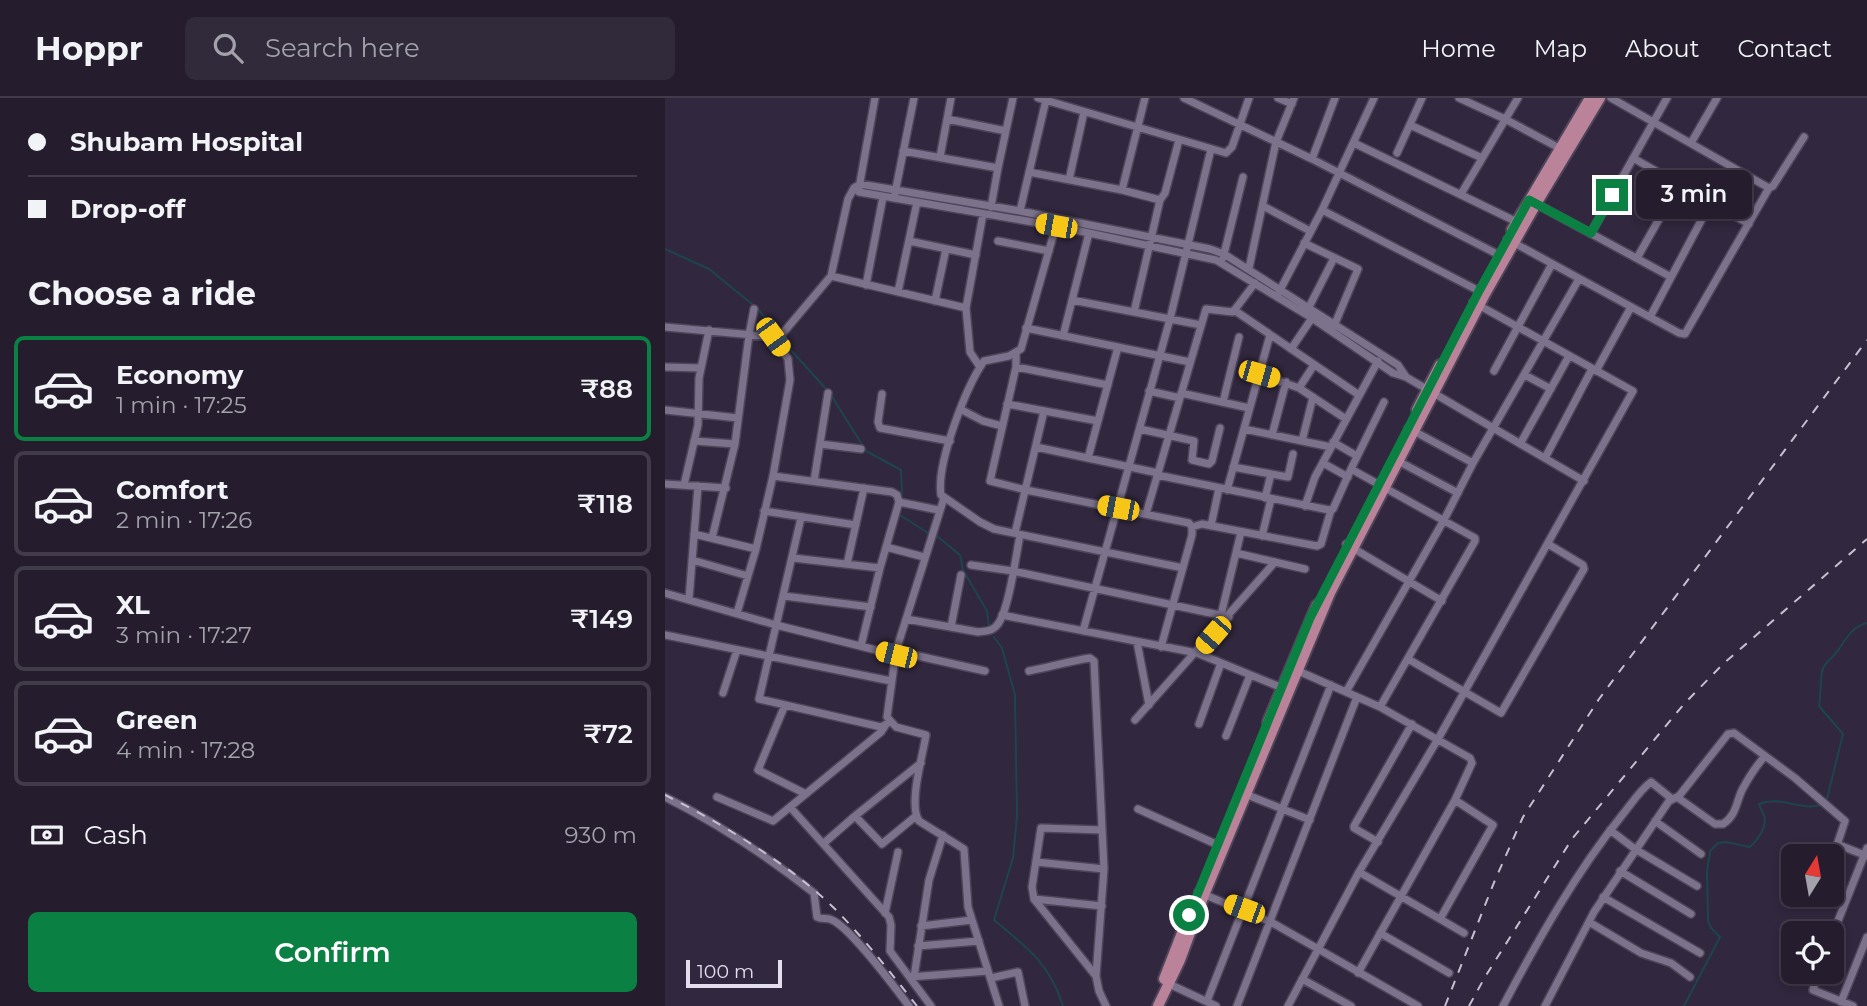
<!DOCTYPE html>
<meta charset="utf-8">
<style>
:root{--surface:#251d2e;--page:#312a3a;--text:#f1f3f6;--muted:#a3a2aa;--line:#423b4a;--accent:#0b8043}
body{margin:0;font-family:Montserrat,sans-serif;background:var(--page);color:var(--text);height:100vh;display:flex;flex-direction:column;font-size:26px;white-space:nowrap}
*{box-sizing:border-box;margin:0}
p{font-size:23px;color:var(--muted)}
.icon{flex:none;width:38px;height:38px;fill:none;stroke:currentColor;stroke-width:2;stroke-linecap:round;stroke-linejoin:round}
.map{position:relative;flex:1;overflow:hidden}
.panel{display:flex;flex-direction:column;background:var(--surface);width:665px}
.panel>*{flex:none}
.hud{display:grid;align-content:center;height:154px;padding:0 28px;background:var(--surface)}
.needle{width:46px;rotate:11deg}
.fabs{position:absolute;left:1116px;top:746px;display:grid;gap:14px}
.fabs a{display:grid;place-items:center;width:63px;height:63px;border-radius:10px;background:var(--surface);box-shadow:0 4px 10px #0003,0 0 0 2px var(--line);font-size:35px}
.scale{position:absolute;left:21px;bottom:18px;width:96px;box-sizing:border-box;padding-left:7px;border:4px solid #e3ddec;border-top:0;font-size:19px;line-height:24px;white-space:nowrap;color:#e3ddec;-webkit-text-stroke:5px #31273e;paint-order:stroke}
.end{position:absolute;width:32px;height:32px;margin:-16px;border:9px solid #0b8043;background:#fff;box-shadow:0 0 0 4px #fff}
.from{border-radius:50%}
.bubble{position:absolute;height:49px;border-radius:10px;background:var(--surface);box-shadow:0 4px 10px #0003,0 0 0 2px var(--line);font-size:23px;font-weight:600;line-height:49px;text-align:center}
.car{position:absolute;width:21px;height:42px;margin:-21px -10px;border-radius:9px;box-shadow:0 0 5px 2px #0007;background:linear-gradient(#f5c518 24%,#345 0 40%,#f5c518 0 76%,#345 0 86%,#f5c518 0)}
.hud b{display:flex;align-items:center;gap:24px;height:66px;font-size:26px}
.hud b+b{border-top:2px solid var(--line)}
.hud i{width:18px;height:18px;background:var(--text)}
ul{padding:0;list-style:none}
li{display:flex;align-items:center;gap:21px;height:105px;margin:0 14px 10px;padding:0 14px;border:4px solid var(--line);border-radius:10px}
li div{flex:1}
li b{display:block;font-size:26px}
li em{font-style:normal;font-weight:600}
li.selected{border-color:var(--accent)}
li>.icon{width:63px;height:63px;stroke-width:1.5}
h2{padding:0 28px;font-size:32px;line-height:84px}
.pay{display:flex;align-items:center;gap:18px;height:77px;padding:0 28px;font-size:26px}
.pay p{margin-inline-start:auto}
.action{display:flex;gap:14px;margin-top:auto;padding:14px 28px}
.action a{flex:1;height:80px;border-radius:10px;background:var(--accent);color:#fff;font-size:28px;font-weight:600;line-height:80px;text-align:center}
header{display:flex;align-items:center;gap:42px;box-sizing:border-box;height:98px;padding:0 35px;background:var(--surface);border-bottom:2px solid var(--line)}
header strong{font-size:33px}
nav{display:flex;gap:38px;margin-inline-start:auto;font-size:24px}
.search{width:490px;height:63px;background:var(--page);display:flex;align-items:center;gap:18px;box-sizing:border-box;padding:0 24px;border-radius:10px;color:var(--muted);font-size:26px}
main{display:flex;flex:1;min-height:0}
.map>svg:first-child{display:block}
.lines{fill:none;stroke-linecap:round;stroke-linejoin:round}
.stream{stroke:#1d454f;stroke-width:2}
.street-casing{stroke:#4e4559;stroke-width:10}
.primary-casing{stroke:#4e4559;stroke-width:14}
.street{stroke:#7d728c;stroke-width:7}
.primary{stroke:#bb839a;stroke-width:10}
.rail{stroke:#c6bfd0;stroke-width:2;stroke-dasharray:9 9;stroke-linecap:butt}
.route{stroke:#0b8043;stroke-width:9}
</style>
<header>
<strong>Hoppr</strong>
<div class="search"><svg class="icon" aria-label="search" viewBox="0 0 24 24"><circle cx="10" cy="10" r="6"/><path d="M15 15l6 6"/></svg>Search here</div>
<nav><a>Home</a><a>Map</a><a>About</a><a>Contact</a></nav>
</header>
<main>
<section class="panel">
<div class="hud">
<b><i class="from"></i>Shubam Hospital</b>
<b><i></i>Drop-off</b>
</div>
<h2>Choose a ride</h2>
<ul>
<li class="selected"><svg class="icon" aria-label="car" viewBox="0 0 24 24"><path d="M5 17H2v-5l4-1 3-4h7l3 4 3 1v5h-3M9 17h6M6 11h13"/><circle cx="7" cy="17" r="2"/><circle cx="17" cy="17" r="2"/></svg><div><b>Economy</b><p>1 min · 17:25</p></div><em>₹88</em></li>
<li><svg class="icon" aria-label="car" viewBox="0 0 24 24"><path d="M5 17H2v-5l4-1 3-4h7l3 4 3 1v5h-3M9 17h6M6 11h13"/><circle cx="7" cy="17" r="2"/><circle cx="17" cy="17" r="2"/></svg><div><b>Comfort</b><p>2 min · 17:26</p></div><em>₹118</em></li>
<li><svg class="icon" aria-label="car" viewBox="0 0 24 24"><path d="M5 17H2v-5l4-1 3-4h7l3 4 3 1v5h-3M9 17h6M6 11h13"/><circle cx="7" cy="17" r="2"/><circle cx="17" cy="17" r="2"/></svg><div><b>XL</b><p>3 min · 17:27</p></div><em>₹149</em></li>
<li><svg class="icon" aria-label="car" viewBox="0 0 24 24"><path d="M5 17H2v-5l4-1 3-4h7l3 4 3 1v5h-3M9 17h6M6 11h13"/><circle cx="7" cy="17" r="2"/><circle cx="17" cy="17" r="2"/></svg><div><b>Green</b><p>4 min · 17:28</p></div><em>₹72</em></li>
</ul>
<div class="pay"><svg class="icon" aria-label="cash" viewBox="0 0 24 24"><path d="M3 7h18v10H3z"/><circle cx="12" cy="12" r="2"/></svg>Cash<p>930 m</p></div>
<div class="action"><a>Confirm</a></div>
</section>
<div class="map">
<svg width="1202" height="908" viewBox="0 0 1202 908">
<rect width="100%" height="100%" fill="#31273e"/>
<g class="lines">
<path class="stream" d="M0,151L44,171L93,211L112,234
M116,241L162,292
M166,297L201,353L236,372L237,396
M235,413V417L263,435
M272,438L295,457L298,472L322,513L324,528
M329,539L337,550L350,597L352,718L348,760L329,822C362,849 385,866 398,908
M1159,704L1162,701L1178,636L1154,608C1156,597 1155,585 1157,574C1158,565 1166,562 1170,556C1181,543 1184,530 1202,525
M1019,908L1055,839L1046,830L1043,822L1042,774L1045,753L1053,745L1061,744L1085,749C1092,743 1103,728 1099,717C1097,713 1095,710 1094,706C1115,697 1135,713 1155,707"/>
<defs>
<path id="street" d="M373,0L561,55L567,49L584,0
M519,0L647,61L840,160
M613,0L627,6
M794,0L840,21L896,51
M282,21L341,33
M745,27L817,60
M689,45L852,124
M1026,45L1052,0
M238,53L333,70L348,0
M732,55L757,0
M275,59L286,0
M968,60L1084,126
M647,61L670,0
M364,74L457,92L495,102L469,214
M404,82L419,14
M189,90L194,94L391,128L551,162L647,220L728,275L741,279L919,383
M194,90L210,0
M1104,90L1108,88L1139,39
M457,92L480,0
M230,95L249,0
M796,96L853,0
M495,102L500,95L514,42
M868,104L1006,179
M598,108L645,133
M326,109L333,70
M657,112L820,196
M355,113L381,2
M392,124L356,251L344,258L319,263C301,289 271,366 276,397L315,424L329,431L518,470
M926,135L1002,0
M842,141L1014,235L1020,236L1104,90L946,0
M244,143L311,157
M333,143L384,153
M639,145L693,171L669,228
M558,160L578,79
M972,160L1014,86
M584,170L611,44L629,0
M166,178L301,210L305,254L315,269
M201,187L218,99
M233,194L252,104
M614,194L657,112L709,0
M407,202L536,227
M270,203L281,151
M301,210L318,116
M569,212L694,297
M642,213L669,160
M985,219L1046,104
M0,229L109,239L118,235L166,178L183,101L189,90L195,86L355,113L545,151L559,156L733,267L741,279
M361,230L525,264
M398,238L424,135
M626,251L647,220
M351,255V269L325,383L361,392L524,425L527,429V437L496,549
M0,269L36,270
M351,269L443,287
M829,273L887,166
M931,273L966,209
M594,276L634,290L681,321
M860,277L886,291
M634,290L649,267
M484,293L515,300
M516,295L584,310
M217,296L213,324L215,330L285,343
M558,304L574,239
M342,306L433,323
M295,311L318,323L337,328
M0,312L73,320
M743,330L808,365
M475,331L529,343L527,362L544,366L547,363L555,330
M579,331L666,349
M607,337L621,284
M29,343L70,346
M637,343L648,299
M668,344L692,358
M155,346L196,351
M855,346L904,258
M371,349L493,375
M423,360L453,249
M880,360L927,271
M733,363L793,395
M658,365L683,379
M568,369L623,379L628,356
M492,377L664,412L668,411L686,371
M108,378L227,394L232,397L234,404L273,412
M149,383L163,295
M0,386L61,390
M19,387L33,327L34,280L44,232
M562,392L605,237
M279,400L231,553L222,619L231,629L261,637C258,657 243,706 254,723L299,751L303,809L334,908
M600,400L606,376
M640,408L650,379L713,263
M99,413L191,427
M481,416L541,211L568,214L590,185
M136,420L94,601L216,629L225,624
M546,428L554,390
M527,429L537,426L652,448L656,446L666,412
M350,435L379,313
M29,436L91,451
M597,438L606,401
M47,440L70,346L84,237L89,211
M681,446L777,503
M221,449L259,459
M571,455L640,471
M128,460L215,470
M27,462L83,478
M182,466L199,390
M306,467L348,473L564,519
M0,495L111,527L231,557
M119,498L206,509
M24,501L33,388
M72,515L91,451L108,378L125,282L123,261L109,239
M337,517L532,555L620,591
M556,517L576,434
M241,521L313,534C321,533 327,534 333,526C344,511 351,457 355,437
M286,529L296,477
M418,533L505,221L546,51
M0,537L226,583
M472,544L484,607
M196,548L215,470L234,404
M231,553L320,573
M743,561L836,615L919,471L918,467L883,446
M631,572L715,609L805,660L807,665L790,702L693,875
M364,573C385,569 405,563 425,560L429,563L439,771L431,878L434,893L441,908
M681,594L779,422L808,365L914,181
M58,595L72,552
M120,607L93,672L141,696
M715,609L810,443V440L686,371L719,304
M470,622L610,464
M534,626L556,565
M561,638L585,577
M575,694L645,722
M0,699C54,726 102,758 149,795L152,819C157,822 162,819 167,822C186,830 230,890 244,908
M52,699L108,723L216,634L220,628
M1012,699L1050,726H1058C1071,718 1071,705 1077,692C1084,679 1091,668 1100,658
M125,709L224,819L226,827L225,853L266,908
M473,711L553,747
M251,718L217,746L190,718L256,665
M990,723L1036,756
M945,732L970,751L1032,788
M713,744L689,730V728L747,626
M159,745L190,718
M371,764L439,771
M955,773L1026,816
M694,774L799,835
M533,794L606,824L753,908
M938,799L1035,855
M369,801L437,808
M220,815L233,754
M775,821L828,727L790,702
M924,824L976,855L1006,865L1025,879
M256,828L307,822
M715,835L784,875
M1167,838L1202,750
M253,848L314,843
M1153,873L1148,892L1188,908
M431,878L369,801L367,789L376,730L437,732
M245,879L323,873
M249,879L264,782L278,737
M326,880L353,874L360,908
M637,881L686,908
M502,885L551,908
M542,903L666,587
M1176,904L1202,839
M572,908L692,599
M623,908L694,774L773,641L968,293L808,204
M838,908C873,842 911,774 958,716C967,705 975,692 986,684L1007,701
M880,908L929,814L1004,703L1014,698L1063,636L1069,635L1130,680L1180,723L1173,744L1174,747L1202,758"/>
<path id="primary" d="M847,132L925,0
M752,312L775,267
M603,624L652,507
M499,881L520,827
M493,908L515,862L539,797L665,495L820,196L871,106L935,0"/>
</defs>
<use href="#street" class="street-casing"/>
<use href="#primary" class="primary-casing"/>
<use href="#street" class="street"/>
<use href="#primary" class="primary"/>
<path class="rail" d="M0,697C56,725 124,766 169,810C199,840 225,874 252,908
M780,908L830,782L858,719L934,601L1202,242
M804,908L820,879L907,741L1019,606L1058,566L1202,441"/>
</g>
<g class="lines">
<path class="route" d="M524,817L645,520L814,193L864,102L926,135L947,97"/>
</g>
</svg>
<div class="fabs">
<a><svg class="needle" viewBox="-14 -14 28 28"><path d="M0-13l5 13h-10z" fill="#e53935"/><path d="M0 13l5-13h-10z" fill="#a3a2aa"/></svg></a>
<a><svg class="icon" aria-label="locate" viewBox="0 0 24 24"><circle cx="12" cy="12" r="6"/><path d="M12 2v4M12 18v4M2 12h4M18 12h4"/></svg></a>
</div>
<div class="scale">100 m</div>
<i class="end from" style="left:524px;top:817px"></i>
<i class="end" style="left:947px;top:97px"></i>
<div class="bubble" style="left:971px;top:72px;width:116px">3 min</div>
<i class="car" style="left:391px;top:128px;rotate:280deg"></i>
<i class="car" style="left:108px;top:239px;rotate:144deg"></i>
<i class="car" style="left:594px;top:276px;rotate:106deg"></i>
<i class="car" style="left:453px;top:410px;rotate:281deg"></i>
<i class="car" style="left:548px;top:537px;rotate:221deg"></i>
<i class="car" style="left:231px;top:557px;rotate:284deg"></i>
<i class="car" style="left:579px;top:811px;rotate:290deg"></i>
</div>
</main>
